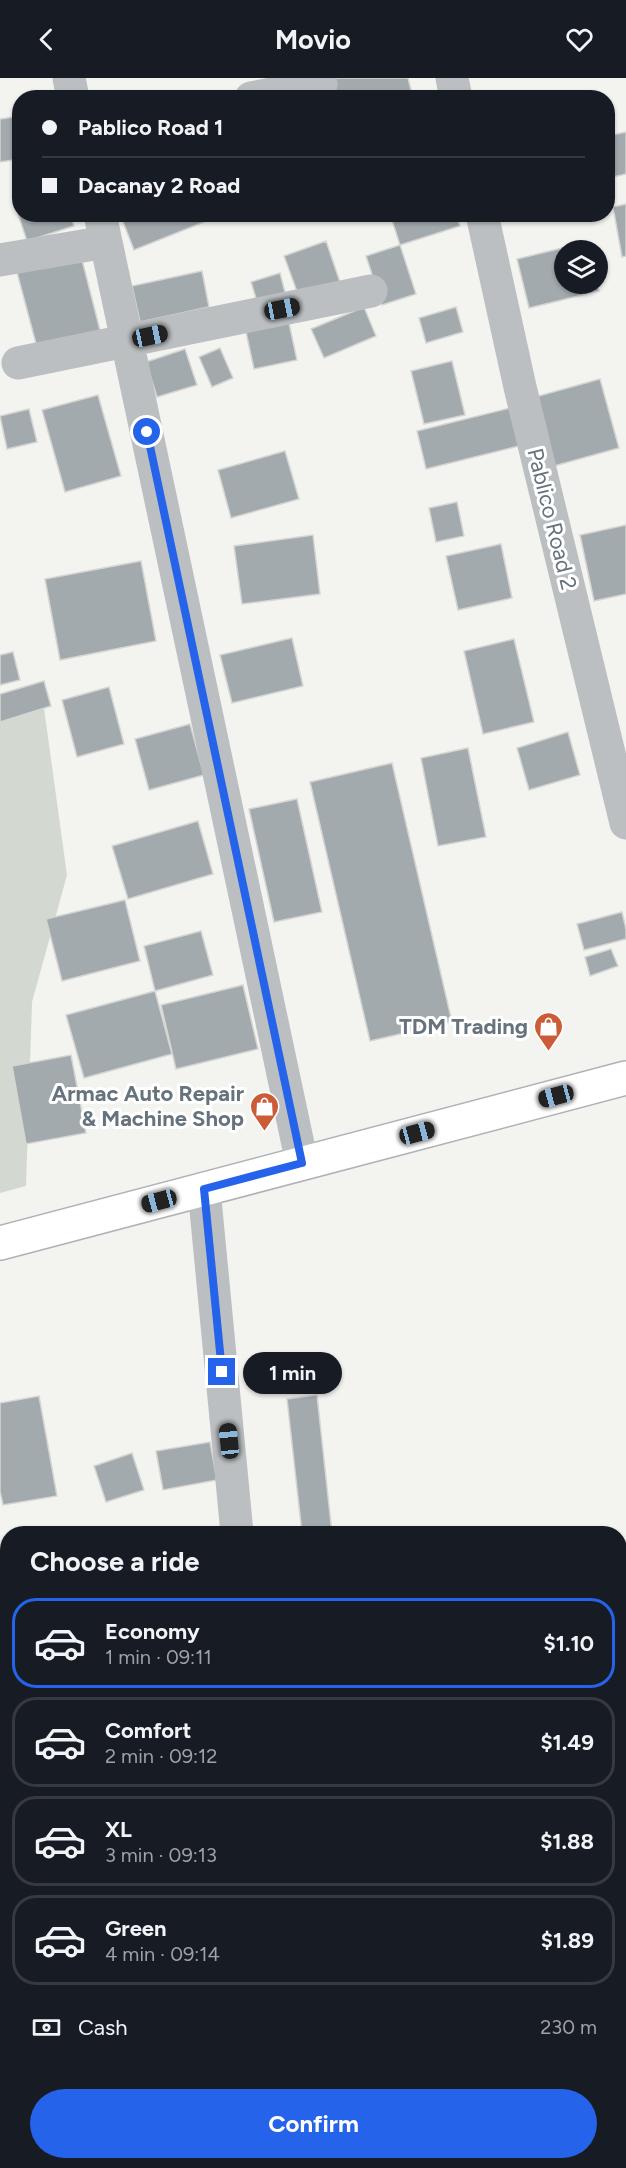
<!DOCTYPE html>
<meta charset="utf-8">
<style>
:root{--surface:#171b24;--page:#20242c;--text:#f1f3f6;--muted:#9ea1a6;--line:#363941;--accent:#2563eb}
body{margin:0;font-family:Figtree,sans-serif;background:var(--page);color:var(--text);height:100vh;display:flex;flex-direction:column;font-size:22px;white-space:nowrap}
*{box-sizing:border-box;margin:0}
p{font-size:20px;color:var(--muted)}
.icon{flex:none;width:33px;height:33px;fill:none;stroke:currentColor;stroke-width:2;stroke-linecap:round;stroke-linejoin:round}
.map{position:relative;flex:1;overflow:hidden}
.panel{position:absolute;left:0px;top:1448px;width:627px;height:644px;display:flex;flex-direction:column;background:var(--surface);border-radius:24px 24px 0 0;box-shadow:0 2px 4px #0004}
.panel>*{flex:none}
.banner{position:absolute;left:12px;top:12px;width:603px;height:132px;border-radius:24px;box-shadow:0 2px 4px #0004;display:grid;align-content:center;height:132px;padding:0 30px;background:var(--surface)}
.fabs{position:absolute;left:554px;top:162px;display:grid;gap:12px}
.fabs a{display:grid;place-items:center;width:54px;height:54px;border-radius:50%;background:var(--surface);box-shadow:0 2px 4px #0004;font-size:30px}
.end{position:absolute;width:27px;height:27px;margin:-14px;border:8px solid #2563eb;background:#fff;box-shadow:0 0 0 3px #fff}
.from{border-radius:50%}
.bubble{position:absolute;height:42px;border-radius:21px;background:var(--surface);box-shadow:0 2px 4px #0004;font-size:20px;font-weight:700;line-height:42px;text-align:center}
.car{position:absolute;width:18px;height:36px;margin:-18px -9px;border-radius:8px;box-shadow:0 0 4px 2px #0007;background:linear-gradient(#222 24%,#8ab4d8 0 40%,#222 0 76%,#8ab4d8 0 86%,#222 0)}
.banner b{display:flex;align-items:center;gap:21px;height:57px;font-size:22px}
.banner b+b{border-top:2px solid var(--line)}
.banner i{width:15px;height:15px;background:var(--text)}
ul{padding:0;list-style:none}
li{display:flex;align-items:center;gap:18px;height:90px;margin:0 12px 9px;padding:0 18px;border:3px solid var(--line);border-radius:24px}
li div{flex:1}
li b{display:block;font-size:22px}
li em{font-style:normal;font-weight:700}
li.active{border-color:var(--accent)}
li>.icon{width:54px;height:54px;stroke-width:1.5}
h2{padding:0 30px;font-size:27px;line-height:72px}
.pay{display:flex;align-items:center;gap:15px;height:66px;padding:0 30px;font-size:22px}
.pay p{margin-inline-start:auto}
.button{display:flex;gap:12px;margin-top:auto;padding:12px 30px}
.button a{flex:1;height:69px;border-radius:36px;background:var(--accent);color:#fff;font-size:24px;font-weight:700;line-height:69px;text-align:center}
header{display:flex;justify-content:space-between;align-items:center;height:78px;padding:0 30px;background:var(--surface);font-size:27px;font-weight:700}
.map>svg:first-child{display:block}
.green{fill:#d3d8d0}
.building{fill:#a3aaae;stroke:#d5d5d3;stroke-width:1.5}
.lines{fill:none;stroke-linecap:round;stroke-linejoin:round}
.primary-casing{stroke:#afb3b6;stroke-width:36}
.street{stroke:#bbbfc1;stroke-width:33}
.primary{stroke:#fff;stroke-width:33}
.route{stroke:#2563eb;stroke-width:8}
.labels{text-anchor:middle;dominant-baseline:central;stroke-width:6;stroke-linejoin:round;paint-order:stroke}
.street-label{font-size:22px;fill:#66737d;stroke:#fff}
.poi-label{font-size:22px;font-weight:bold;fill:#66737d;stroke:#fff;text-anchor:end}
</style>
<header><svg class="icon" aria-label="back" viewBox="0 0 24 24"><path d="M15 5l-7 7 7 7"/></svg>Movio<svg class="icon" aria-label="heart" viewBox="0 0 24 24"><path d="M12 20l-8-8c-3-5 5-10 8-4 3-6 11-1 8 4z"/></svg></header>
<div class="map">
<svg width="626" height="2090" viewBox="0 0 626 2090">
<rect width="100%" height="100%" fill="#f3f3f0"/>
<path class="green" d="M43,623L67,797L32,924L26,1108L0,1115V629Z"/>
<path class="building" d="M328,0H408L413,20H334Z
M20,38V81L0,84V41Z
M626,54V96L608,100V58Z
M20,122V136H70L74,148L27,163L14,124Z
M626,126V178L622,179L613,129Z
M120,136H201L204,144L134,172Z
M390,136H456L460,148L400,167Z
M326,163L340,204L299,219L284,178Z
M587,164L589,172H564V206L597,204L599,213L529,230L517,181Z
M400,167L416,216L382,227L366,178Z
M79,170L101,256L38,273L15,187Z
M202,193L209,229L140,244L132,208Z
M280,195L287,222L259,230L251,204Z
M364,229L376,258L324,280L311,251Z
M456,229L463,254L426,265L419,240Z
M289,245L297,282L254,291L246,254Z
M220,270L233,300L212,309L199,279Z
M185,271L197,307L157,319L146,284Z
M452,283L465,337L424,346L411,293Z
M600,301L619,370L554,388L535,319Z
M98,317L121,398L65,414L42,332Z
M510,330L519,368L426,391L417,353Z
M29,331L37,364L7,371L0,338Z
M285,373L299,421L231,440L218,392Z
M457,424L464,458L436,464L429,430Z
M626,447V516L594,523L580,457Z
M313,457L320,516L242,526L234,468Z
M501,466L512,520L458,532L446,478Z
M141,483L156,563L60,582L45,501Z
M292,560L303,608L232,625L220,577Z
M514,561L534,644L483,656L464,573Z
M13,574L20,602L0,607V577Z
M44,603L51,628L0,644V616Z
M109,609L124,666L77,679L62,622Z
M190,646L204,697L149,712L135,661Z
M568,654L580,697L529,712L517,670Z
M468,670L486,759L438,768L421,680Z
M392,685L452,944L370,963L310,704Z
M297,721L322,834L274,844L249,731Z
M198,743L213,796L128,821L112,768Z
M125,822L140,883L62,903L46,841Z
M622,834L626,851V861L584,872L577,846Z
M201,853L213,897L155,913L144,868Z
M611,871L618,888L590,898L585,879Z
M243,907L258,971L176,991L161,927Z
M155,913L172,976L84,1000L66,937Z
M71,977L86,1055L26,1066L12,988Z
M317,1317L332,1455H302L287,1321Z
M39,1318L57,1418L3,1427L0,1413V1325Z
M210,1364L217,1402L163,1412L156,1373Z
M132,1375L144,1412L106,1424L94,1388Z"/>
<g class="lines">
<defs>
<path id="primary" d="M0,1165L626,1000"/>
</defs>
<use href="#primary" class="primary-casing"/>
<path class="street" d="M69,0L73,20
M452,0L456,20
M251,20L321,6
M100,136L302,1085
M482,136L520,309L626,745
M0,182L106,164
M18,285L371,213
M204,1111L237,1455
M0,1678L8,1731
M60,2084L61,2090
M301,2084L302,2090"/>
<use href="#primary" class="primary"/>
</g>
<g class="lines">
<path class="route" d="M147,354L302,1085L204,1111L222,1294"/>
</g>
<defs>
<symbol id="shop-pin" viewBox="-11 -11 22 30"><path d="M0 17L-7.5 6A9.5 9.5 0 1 1 7.5 6Z" fill="#cc5c38" stroke="#fff"/><path d="M-5-2.5h2.3a2.7 3.5 0 0 1 5.4 0H5L5.5 6h-11ZM-1.5-2.5h3a1.5 2.3 0 0 0-3 0Z" fill="#fff"/></symbol>
</defs>
<g fill-rule="evenodd">
<use href="#shop-pin" x="532" y="932" width="33" height="45"/>
<use href="#shop-pin" x="248" y="1012" width="33" height="45"/>
</g>
<g class="labels">
<g class="street-label">
<text transform="translate(552 441) rotate(76)">Pablico Road 2</text>
</g>
<g class="poi-label">
<text x="528" y="948">TDM Trading</text>
<text x="244" y="1015">Armac Auto Repair<tspan x="244" dy="25">&amp; Machine Shop</tspan></text>
</g>
</g>
</svg>
<div class="fabs">
<a><svg class="icon" aria-label="layers" viewBox="0 0 24 24"><path d="M12 4l9 5-9 5-9-5zM3 14l9 5 9-5"/></svg></a>
</div>
<i class="end from" style="left:147px;top:354px"></i>
<i class="end" style="left:222px;top:1294px"></i>
<div class="bubble" style="left:243px;top:1274px;width:99px">1 min</div>
<i class="car" style="left:282px;top:231px;rotate:79deg"></i>
<i class="car" style="left:150px;top:258px;rotate:78deg"></i>
<i class="car" style="left:556px;top:1018px;rotate:255deg"></i>
<i class="car" style="left:417px;top:1055px;rotate:75deg"></i>
<i class="car" style="left:159px;top:1123px;rotate:255deg"></i>
<i class="car" style="left:229px;top:1363px;rotate:354deg"></i>
<div class="banner">
<b><i class="from"></i>Pablico Road 1</b>
<b><i></i>Dacanay 2 Road</b>
</div>
<section class="panel">
<h2>Choose a ride</h2>
<ul>
<li class="active"><svg class="icon" aria-label="car" viewBox="0 0 24 24"><path d="M5 17H2v-5l4-1 3-4h7l3 4 3 1v5h-3M9 17h6M6 11h13"/><circle cx="7" cy="17" r="2"/><circle cx="17" cy="17" r="2"/></svg><div><b>Economy</b><p>1 min · 09:11</p></div><em>$1.10</em></li>
<li><svg class="icon" aria-label="car" viewBox="0 0 24 24"><path d="M5 17H2v-5l4-1 3-4h7l3 4 3 1v5h-3M9 17h6M6 11h13"/><circle cx="7" cy="17" r="2"/><circle cx="17" cy="17" r="2"/></svg><div><b>Comfort</b><p>2 min · 09:12</p></div><em>$1.49</em></li>
<li><svg class="icon" aria-label="car" viewBox="0 0 24 24"><path d="M5 17H2v-5l4-1 3-4h7l3 4 3 1v5h-3M9 17h6M6 11h13"/><circle cx="7" cy="17" r="2"/><circle cx="17" cy="17" r="2"/></svg><div><b>XL</b><p>3 min · 09:13</p></div><em>$1.88</em></li>
<li><svg class="icon" aria-label="car" viewBox="0 0 24 24"><path d="M5 17H2v-5l4-1 3-4h7l3 4 3 1v5h-3M9 17h6M6 11h13"/><circle cx="7" cy="17" r="2"/><circle cx="17" cy="17" r="2"/></svg><div><b>Green</b><p>4 min · 09:14</p></div><em>$1.89</em></li>
</ul>
<div class="pay"><svg class="icon" aria-label="cash" viewBox="0 0 24 24"><path d="M3 7h18v10H3z"/><circle cx="12" cy="12" r="2"/></svg>Cash<p>230 m</p></div>
<div class="button"><a>Confirm</a></div>
</section>
</div>
